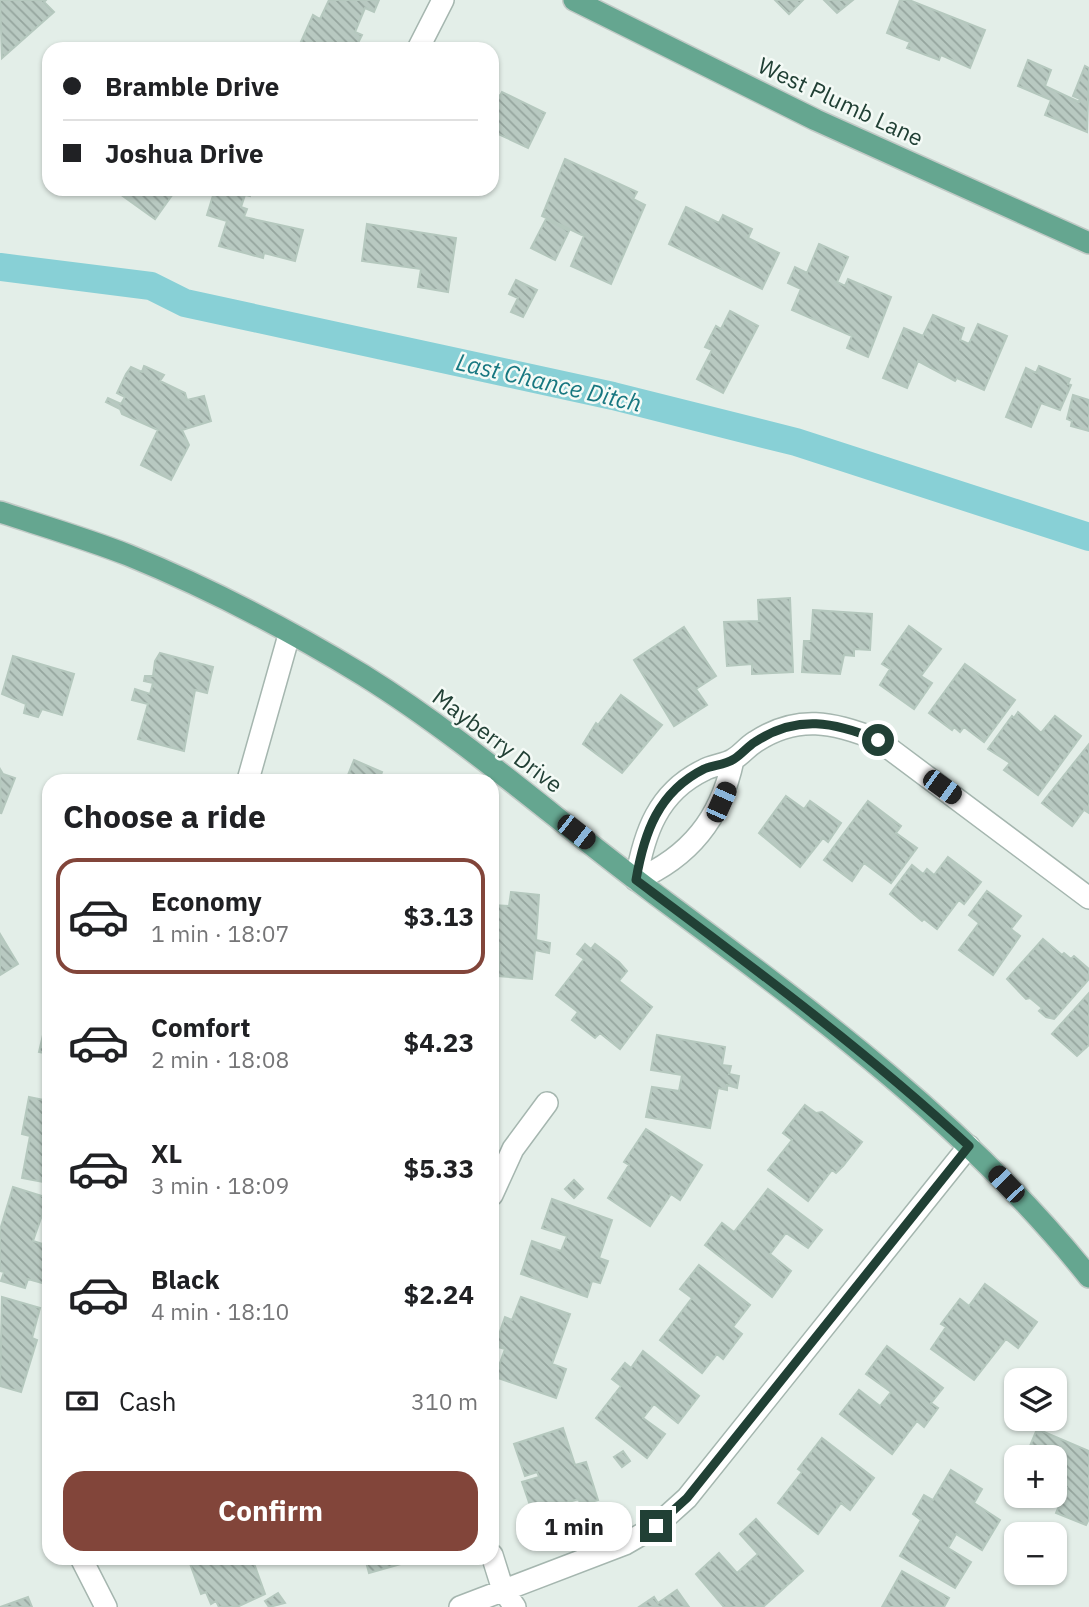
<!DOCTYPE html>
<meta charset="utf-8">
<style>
:root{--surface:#fff;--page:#f6f6f6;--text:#202124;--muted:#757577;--line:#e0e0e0;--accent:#82453a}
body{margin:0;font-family:"IBM Plex Sans",sans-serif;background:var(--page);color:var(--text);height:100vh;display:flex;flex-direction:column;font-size:26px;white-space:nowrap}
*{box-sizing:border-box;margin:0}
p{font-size:23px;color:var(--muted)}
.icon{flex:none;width:38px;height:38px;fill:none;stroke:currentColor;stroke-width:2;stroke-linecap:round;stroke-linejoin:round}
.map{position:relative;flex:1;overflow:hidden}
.sheet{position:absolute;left:42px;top:774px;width:457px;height:791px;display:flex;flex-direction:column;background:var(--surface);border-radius:21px;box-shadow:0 2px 5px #0004}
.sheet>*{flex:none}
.top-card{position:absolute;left:42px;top:42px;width:457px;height:154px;border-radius:21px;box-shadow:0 2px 5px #0004;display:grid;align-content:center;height:154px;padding:0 21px;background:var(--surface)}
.tools{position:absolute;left:1004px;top:1368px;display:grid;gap:14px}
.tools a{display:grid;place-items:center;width:63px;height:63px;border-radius:14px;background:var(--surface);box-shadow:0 2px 5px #0004;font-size:35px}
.end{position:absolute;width:32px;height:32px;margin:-16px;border:9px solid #214035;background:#fff;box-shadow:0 0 0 4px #fff}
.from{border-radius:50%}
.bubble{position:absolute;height:49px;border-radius:21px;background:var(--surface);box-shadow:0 2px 5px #0004;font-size:23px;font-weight:800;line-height:49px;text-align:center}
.car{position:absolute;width:21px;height:42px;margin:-21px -10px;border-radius:9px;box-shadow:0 0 5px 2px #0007;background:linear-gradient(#222 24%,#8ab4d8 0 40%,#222 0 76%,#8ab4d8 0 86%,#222 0)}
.top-card b{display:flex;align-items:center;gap:24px;height:66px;font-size:26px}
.top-card b+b{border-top:2px solid var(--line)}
.top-card i{width:18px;height:18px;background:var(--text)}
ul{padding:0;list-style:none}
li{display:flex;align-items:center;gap:21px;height:116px;margin:0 14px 10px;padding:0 7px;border:4px solid transparent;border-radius:21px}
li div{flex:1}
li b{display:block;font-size:26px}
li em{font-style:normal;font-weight:800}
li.selected{border-color:var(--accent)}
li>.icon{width:63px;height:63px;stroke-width:1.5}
h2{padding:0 21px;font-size:32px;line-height:84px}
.pay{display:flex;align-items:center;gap:18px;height:77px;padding:0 21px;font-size:26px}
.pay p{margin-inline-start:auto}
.primary-button{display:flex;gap:14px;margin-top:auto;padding:14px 21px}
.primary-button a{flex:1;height:80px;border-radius:21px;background:var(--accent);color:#fff;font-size:28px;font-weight:800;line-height:80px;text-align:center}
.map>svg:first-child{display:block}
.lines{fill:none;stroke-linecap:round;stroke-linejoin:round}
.canal{stroke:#88d0d6;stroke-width:28}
.building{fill:url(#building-back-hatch);stroke:#b5c8be;stroke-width:2}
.minor-casing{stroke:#a5b6af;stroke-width:24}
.major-casing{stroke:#c1cac6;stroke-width:24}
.minor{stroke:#fff;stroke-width:21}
.major{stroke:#65a690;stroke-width:21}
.route{stroke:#214035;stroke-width:9}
.labels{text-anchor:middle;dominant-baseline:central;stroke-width:5;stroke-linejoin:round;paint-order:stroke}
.street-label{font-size:23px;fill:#214035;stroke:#f4faf6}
.water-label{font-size:24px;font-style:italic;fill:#177780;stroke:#f4faf6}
</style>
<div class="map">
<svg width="1089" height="1607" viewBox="0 0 1089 1607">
<defs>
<pattern id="building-back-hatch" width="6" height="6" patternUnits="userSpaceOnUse" patternTransform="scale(1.75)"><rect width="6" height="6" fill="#b8c9c1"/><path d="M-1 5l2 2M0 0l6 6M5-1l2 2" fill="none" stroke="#95a59e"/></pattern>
</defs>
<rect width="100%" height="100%" fill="#e3eee8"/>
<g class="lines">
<path class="canal" d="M0,267L151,286L185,303L613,396L796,442L1089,537"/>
</g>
<path class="building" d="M0,0H46L44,2L54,12L2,58Z
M329,0H379L374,12L365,8L355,32L362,35L355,49H312L300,44L313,15L320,19Z
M775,0H803L789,14Z
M824,0H853L837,13Z
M900,0H909L985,30L970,68L941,55L939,60L907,48L910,42L887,33Z
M1028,60L1051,70L1045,86L1079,102L1080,99L1073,96L1085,66L1089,68L1087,132L1045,115L1051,100L1018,86Z
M492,92L500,96L502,92L545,113L528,148L492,131Z
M565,159L637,192L633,199L645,205L611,284L571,266L584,236L542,216Z
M113,189H172L175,191L155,219Z
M215,189H252L250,196L245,195L241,207L247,209L244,217L303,230L295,261L264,253L263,258L219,246L227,221L207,215Z
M686,207L719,223L723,215L752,229L748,238L779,253L762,289L669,244Z
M546,219L569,231L555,260L531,248Z
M367,224L456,238L448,292L418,287L421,269L362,261Z
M819,244L848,257L837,282L845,286L848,279L891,297L868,357L847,348L852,336L792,310L801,289L788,283L795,267L807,273Z
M516,280L537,290L523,317L511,312L518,298L509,294Z
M730,311L758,326L723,393L697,379L712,350L705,347L716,326L721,329Z
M933,315L964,328L960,340L969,344L978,324L1007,336L984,390L957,378L955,381L918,361L907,388L883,378L904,328L923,336Z
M144,366L164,375L160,381L185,393L187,400L204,396L211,421L182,430L189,445L171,480L141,465L158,430L122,414L120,409L106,402L108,398L121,404L125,397L117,393L126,374L131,367L142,372Z
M1039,366L1070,379L1068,384L1071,385L1060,410L1041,403L1031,427L1006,417L1026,368L1036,373Z
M1073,395L1089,400V431L1071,426L1072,421L1067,419Z
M790,598L793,672L752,674V664L727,666L724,622L759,621L758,600Z
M813,610L872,614L870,650L854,649V656L844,655L840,674L802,672L804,641H811Z
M909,626L941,649L921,676L932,683L914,709L880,685L890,669L882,664Z
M684,627L716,676L696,689L707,705L674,726L634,660Z
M160,653L213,667L207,693L195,690L184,751L138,739L148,704L132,700L135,689L150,694L153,683L144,681L145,676H153L155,661Z
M13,656L74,674L62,715L42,709L38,717L24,713L26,704L2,694Z
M965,664L1015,700L984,742L964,727L960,732L954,727L952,730L929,713Z
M621,695L662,725L622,773L583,744L596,723L598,725Z
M1018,712L1041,733L1055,716L1081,736L1038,795L1004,770L1010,763L988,749L1012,716L1014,718Z
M1089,744V813L1084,810L1072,826L1042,803Z
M354,760L382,772L379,780H346Z
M0,769L3,774L15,778L1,814Z
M786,796L804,809L810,801L841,823L828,842L823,838L800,867L759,833Z
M868,801L901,826L896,833L917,848L891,883L864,863L852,881L824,860Z
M948,857L981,882L964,904L959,900L937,929L924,919L922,921L890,894L912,865L923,874L927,869L934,875Z
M987,891L1021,916L1011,929L1020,936L993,975L959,950L979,923L969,915Z
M511,892L539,895L536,940L550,943L549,953L535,950L532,979L498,976L500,949L492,948V905L509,906Z
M0,934L18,964L0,975Z
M1043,939L1062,955L1064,953L1071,959L1074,956L1089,969V979L1054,1019L1046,1017L1039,1011L1042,1008L1030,998L1026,999L1007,979Z
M585,944L591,949L595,944L619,962L627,971L619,981L652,1007L620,1049L600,1033L595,1038L572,1020L578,1012L556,995L584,959L577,954Z
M1089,993V1045L1077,1056L1052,1034Z
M47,1018L49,1019V1054L39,1052Z
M657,1035L725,1047L722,1065L731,1066L729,1074L739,1076L737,1088L727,1085V1090L718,1088L710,1128L646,1117L652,1087L679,1091L682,1075L651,1070Z
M29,1097L49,1101V1183L22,1178L30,1136L22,1134Z
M805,1105L816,1113L822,1112L862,1142L843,1166L836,1173L832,1170L808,1201L768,1170L792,1140L783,1133Z
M646,1129L702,1165L680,1200L671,1194L650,1226L608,1198L629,1165L624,1162Z
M574,1180L583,1189L574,1198L565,1189Z
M13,1187L48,1198L33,1241L49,1246V1285L28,1279L25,1288L1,1281L4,1272L0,1271V1230Z
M768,1189L822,1230L808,1248L786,1233L770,1254L791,1271L772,1297L705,1245L722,1223L734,1232Z
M552,1199L612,1220L599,1258L608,1261L600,1283L592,1281L587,1297L521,1274L532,1241L561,1251L567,1236L542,1228Z
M699,1265L750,1305L733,1327L742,1334L723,1359L717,1354L702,1373L660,1340L692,1298L680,1289Z
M985,1284L1037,1322L1018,1348L1006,1339L974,1380L931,1349L946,1327L941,1324L960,1299L969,1306Z
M2,1297L40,1308L32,1338L37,1340L21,1392L0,1386Z
M521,1297L570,1314L552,1364L566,1369L556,1398L495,1377L505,1349L495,1346L505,1317L512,1320Z
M887,1346L943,1388L931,1403L938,1408L924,1427L917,1421L892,1454L840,1414L859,1390L880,1406L891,1392L866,1374Z
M643,1351L699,1396L678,1423L654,1404L643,1418L665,1434L647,1458L596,1418L621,1386L612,1379L625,1363L631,1368Z
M563,1428L575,1465L586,1462L598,1500L580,1505L579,1499L565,1503V1510L535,1520L522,1482L539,1477L537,1472L525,1476L514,1444Z
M1037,1429L1089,1451V1519L1086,1525L1056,1513L1067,1488L1055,1483V1458H1025Z
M822,1438L874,1478L850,1510L841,1503L818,1534L778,1503L802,1472L798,1469Z
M623,1451L630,1461L622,1467L614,1457Z
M951,1470L982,1489L974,1503L1000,1520L982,1550L956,1534L948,1548L971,1562L955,1588L900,1556L921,1520L913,1514L924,1495L933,1500Z
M756,1519L803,1571L763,1607H724L696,1574L719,1553L737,1573L758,1554L740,1534Z
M188,1558H252L265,1594L237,1607H219L216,1601L211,1604L206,1592L201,1594Z
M365,1558H422L369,1573Z
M902,1571L949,1598L944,1607H882Z
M677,1590L689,1607H639L654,1597L658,1603Z
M278,1593L285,1603L269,1607L265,1601Z
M28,1597L32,1607H0Z"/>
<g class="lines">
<defs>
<path id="minor" d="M418,49L443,0
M248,780L289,635
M636,880C644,833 658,792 704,770C713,765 725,765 734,759C742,754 747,747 755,742C797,714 834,722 878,740L1089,898
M636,880C690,857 721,818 733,760
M492,1195L513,1149L547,1103
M492,1555L503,1590L515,1607
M81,1558L106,1607
M460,1607L625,1544L656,1526L687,1498L969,1146"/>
<path id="major" d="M574,0L816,120L1089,243
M0,512C43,526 87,539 128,555C209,588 289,630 363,675C466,739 557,821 655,894C810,1009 967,1124 1089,1277"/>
</defs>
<use href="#minor" class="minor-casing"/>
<use href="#major" class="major-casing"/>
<use href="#minor" class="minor"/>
<use href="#major" class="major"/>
</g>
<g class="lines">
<path class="route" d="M656,1526L687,1498L969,1146C864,1049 750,965 636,880C644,833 658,792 704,769C713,765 725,765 734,759C742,754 747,747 755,742C797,714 835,722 878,740"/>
</g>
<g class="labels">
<g class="street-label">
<text transform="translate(841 101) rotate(25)">West Plumb Lane</text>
<text transform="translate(498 740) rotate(37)">Mayberry Drive</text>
</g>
<g class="water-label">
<text transform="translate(549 382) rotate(13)">Last Chance Ditch</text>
</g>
</g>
</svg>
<div class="tools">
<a><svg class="icon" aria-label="layers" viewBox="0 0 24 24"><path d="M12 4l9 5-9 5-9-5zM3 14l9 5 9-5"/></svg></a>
<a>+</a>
<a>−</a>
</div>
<i class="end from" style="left:878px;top:740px"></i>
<i class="end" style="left:656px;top:1526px"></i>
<div class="bubble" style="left:516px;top:1502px;width:116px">1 min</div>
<i class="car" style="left:942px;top:787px;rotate:126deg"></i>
<i class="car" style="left:721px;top:802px;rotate:24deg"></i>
<i class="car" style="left:576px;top:832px;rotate:128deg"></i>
<i class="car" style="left:1006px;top:1184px;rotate:316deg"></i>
<div class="top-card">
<b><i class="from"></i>Bramble Drive</b>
<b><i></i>Joshua Drive</b>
</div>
<section class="sheet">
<h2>Choose a ride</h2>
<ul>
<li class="selected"><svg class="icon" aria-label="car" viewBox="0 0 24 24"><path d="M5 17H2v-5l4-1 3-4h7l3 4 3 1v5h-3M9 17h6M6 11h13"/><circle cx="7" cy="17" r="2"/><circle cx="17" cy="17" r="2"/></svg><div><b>Economy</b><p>1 min · 18:07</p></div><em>$3.13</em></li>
<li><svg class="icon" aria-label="car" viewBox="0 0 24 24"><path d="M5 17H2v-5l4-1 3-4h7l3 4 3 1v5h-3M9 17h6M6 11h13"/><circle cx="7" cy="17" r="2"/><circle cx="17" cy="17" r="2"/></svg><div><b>Comfort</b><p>2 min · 18:08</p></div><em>$4.23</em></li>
<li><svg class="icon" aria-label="car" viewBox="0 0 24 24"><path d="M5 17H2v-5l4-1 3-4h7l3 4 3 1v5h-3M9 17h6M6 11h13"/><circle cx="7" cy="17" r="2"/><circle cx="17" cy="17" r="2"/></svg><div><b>XL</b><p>3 min · 18:09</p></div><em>$5.33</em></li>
<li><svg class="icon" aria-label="car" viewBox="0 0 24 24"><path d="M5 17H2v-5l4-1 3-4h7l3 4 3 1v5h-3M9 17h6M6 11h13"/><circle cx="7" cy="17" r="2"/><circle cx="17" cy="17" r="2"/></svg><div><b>Black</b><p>4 min · 18:10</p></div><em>$2.24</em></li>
</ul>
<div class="pay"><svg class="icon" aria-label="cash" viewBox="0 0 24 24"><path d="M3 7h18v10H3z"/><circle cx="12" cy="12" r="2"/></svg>Cash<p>310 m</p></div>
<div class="primary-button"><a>Confirm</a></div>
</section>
</div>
